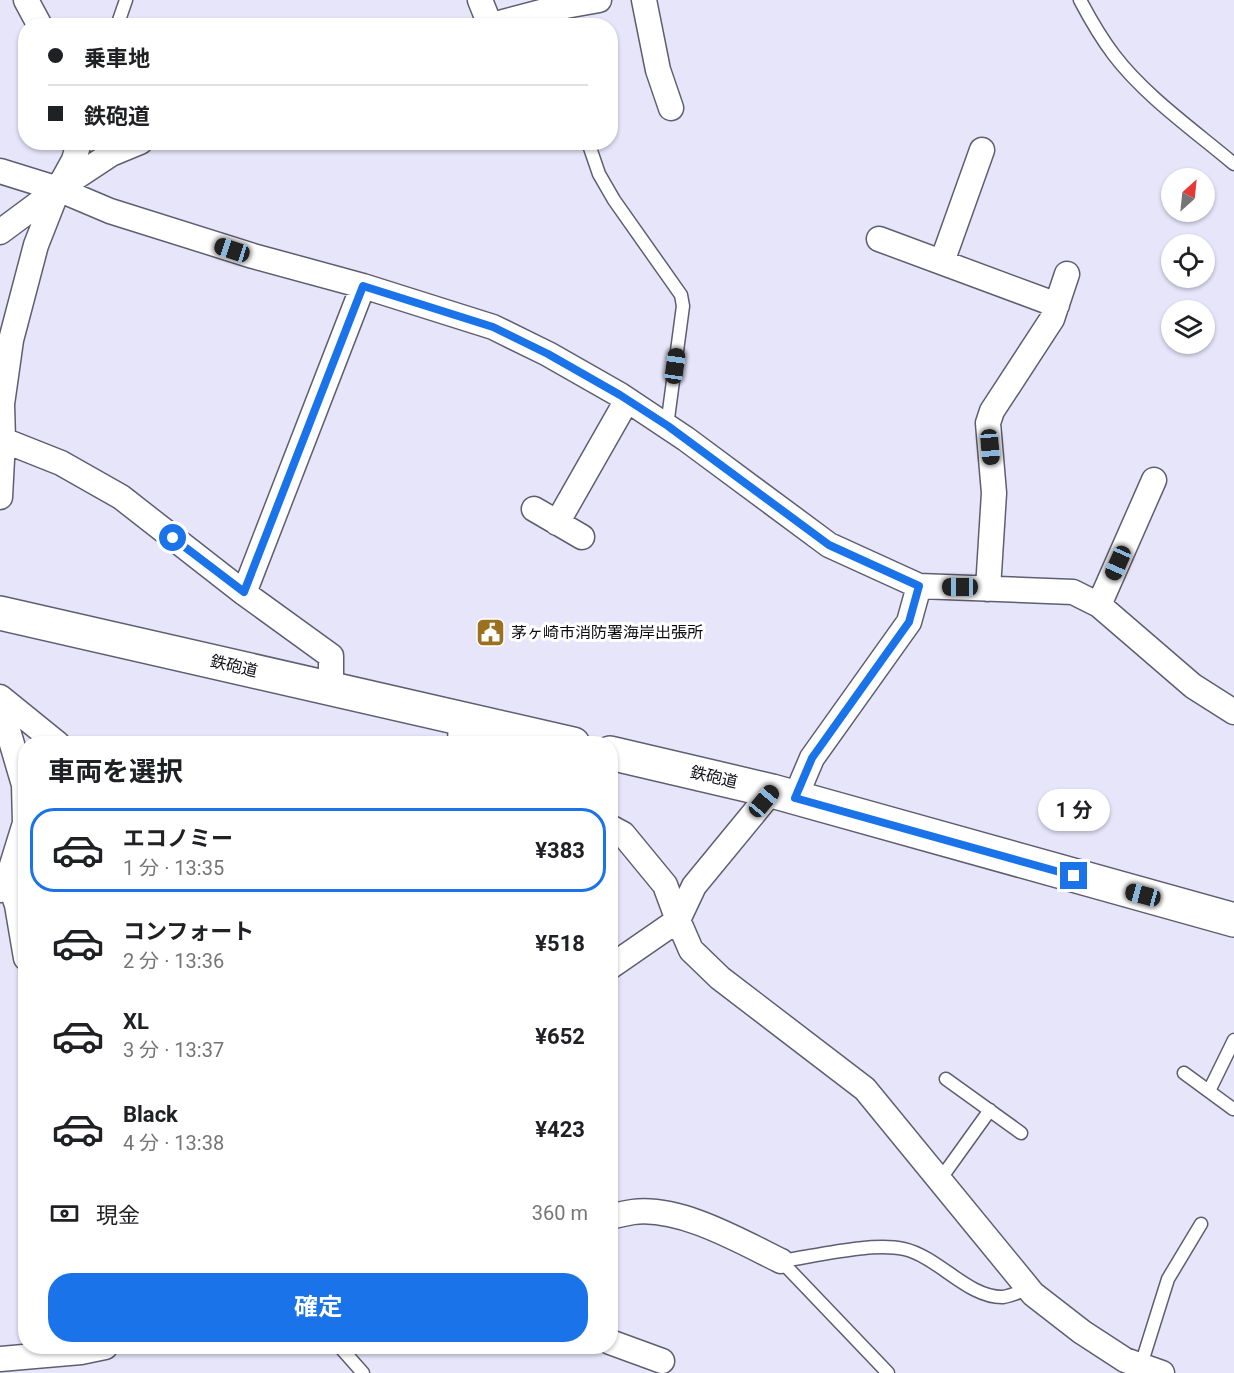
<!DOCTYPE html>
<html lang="ja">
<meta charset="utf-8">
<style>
:root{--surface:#fff;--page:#f2f2f2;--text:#202124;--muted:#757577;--line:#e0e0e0;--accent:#1a73e8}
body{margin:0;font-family:Roboto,"Noto Sans JP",sans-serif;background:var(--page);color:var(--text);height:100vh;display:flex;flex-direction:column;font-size:22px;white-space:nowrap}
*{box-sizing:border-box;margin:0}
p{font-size:20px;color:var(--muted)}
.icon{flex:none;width:33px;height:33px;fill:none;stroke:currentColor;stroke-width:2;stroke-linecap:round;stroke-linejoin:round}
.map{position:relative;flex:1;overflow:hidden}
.panel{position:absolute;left:18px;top:736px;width:600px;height:618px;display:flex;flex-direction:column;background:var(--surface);border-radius:24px;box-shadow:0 2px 4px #0004}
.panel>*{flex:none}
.guide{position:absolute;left:18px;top:18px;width:600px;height:132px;border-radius:24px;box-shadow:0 2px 4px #0004;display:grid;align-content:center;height:132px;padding:0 30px;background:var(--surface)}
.needle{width:39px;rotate:27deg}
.controls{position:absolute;left:1161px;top:168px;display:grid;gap:12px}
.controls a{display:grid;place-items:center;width:54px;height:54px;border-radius:50%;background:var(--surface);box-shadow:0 2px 4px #0004;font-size:30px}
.end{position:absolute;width:27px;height:27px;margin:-14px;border:8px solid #1a73e8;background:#fff;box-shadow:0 0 0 3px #fff}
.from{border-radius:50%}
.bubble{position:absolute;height:42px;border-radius:21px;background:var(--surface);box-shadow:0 2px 4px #0004;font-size:20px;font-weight:700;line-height:42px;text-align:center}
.car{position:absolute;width:18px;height:36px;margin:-18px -9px;border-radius:8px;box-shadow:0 0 4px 2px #0007;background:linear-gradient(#222 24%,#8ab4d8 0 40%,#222 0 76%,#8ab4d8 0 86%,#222 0)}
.guide b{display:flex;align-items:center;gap:21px;height:57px;font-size:22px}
.guide b+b{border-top:2px solid var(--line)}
.guide i{width:15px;height:15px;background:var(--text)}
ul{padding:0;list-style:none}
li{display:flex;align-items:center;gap:18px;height:84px;margin:0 12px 9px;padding:0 18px;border:3px solid transparent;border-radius:24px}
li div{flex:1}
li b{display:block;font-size:22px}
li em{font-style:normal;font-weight:700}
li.selected{border-color:var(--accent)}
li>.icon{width:54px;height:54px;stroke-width:1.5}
h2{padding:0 30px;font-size:27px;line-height:72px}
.pay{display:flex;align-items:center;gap:15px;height:66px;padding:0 30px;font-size:22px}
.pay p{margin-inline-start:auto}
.cta{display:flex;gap:12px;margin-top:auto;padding:12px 30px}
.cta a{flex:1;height:69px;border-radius:24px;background:var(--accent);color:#fff;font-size:24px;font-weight:700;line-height:69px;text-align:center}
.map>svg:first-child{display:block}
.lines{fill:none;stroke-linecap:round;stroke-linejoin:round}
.lane-casing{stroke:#5f5e70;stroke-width:15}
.street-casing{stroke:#5f5e70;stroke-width:27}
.secondary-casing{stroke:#5f5e70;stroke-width:36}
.lane{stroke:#fff;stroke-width:12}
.street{stroke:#fff;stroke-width:24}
.secondary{stroke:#fff;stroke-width:33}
.route{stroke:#1a73e8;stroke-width:8}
.labels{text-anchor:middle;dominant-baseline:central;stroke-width:6;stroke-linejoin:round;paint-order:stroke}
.poi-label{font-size:16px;fill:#0d0d13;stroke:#fff;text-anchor:start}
.street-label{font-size:16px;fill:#0d0d13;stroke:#fff}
</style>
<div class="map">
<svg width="1234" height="1373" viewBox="0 0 1234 1373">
<rect width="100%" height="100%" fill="#e6e5fa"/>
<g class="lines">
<defs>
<path id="lane" d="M1080,0C1090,19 1101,38 1114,55C1145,96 1195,131 1234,164
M560,7L563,26
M117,26L126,0
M588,142L599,174L614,200L681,295L683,306L667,426
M1184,1073L1233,1109
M946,1079L1021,1133
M1209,1091L1234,1040
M939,1181L990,1110
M781,1261C816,1256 871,1242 904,1249C939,1257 968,1298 1003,1297C1011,1296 1021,1291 1029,1289
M781,1261L888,1373
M340,1347L363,1373
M1141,1365L1168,1279L1201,1224"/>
<path id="street" d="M26,0L40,26
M480,0L490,25
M644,0L658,70L671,108
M488,26L560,7L599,0
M0,171L58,189L110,211L253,256L363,286L493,327L548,354L620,395L686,439L829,545L919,586L1073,592L1099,605L1193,686L1234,712
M0,232L58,189L111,154L140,142
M879,239L1057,305
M942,262L982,150
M3,440L61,463L121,497L244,593L331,656V687
M0,497L3,440L2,404L11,340L36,245L58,189L74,160L79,142
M534,509L582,537
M557,523L627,400
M988,589L994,493L988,423L992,411L1052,319L1067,274
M244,593L363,286
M1099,605L1154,480
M0,697L58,744
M0,703L24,785L25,823L8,878L0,890
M460,744L461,718
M795,798L812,758L909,622L919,586
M610,827L623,834L665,885L678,920L691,950L720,978L865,1089L1033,1294L1082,1332L1125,1360L1162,1373
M8,878L17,905L26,958
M610,967L678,920L694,886L772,791
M610,1217C618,1215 626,1213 633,1212C680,1206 740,1241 781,1261
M610,1342L662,1361
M0,1359L81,1352L105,1347"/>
<path id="secondary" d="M0,613L573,744
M610,753L772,791L1234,920"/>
</defs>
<use href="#lane" class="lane-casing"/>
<use href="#street" class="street-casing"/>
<use href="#secondary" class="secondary-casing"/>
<use href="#lane" class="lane"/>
<use href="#street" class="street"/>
<use href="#secondary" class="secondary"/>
</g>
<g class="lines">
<path class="route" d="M173,538L244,592L363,286L493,327L548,354L620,395L668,426L829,545L919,586L909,622L812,758L795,798L1074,876"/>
</g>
<defs>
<symbol id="civic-square" viewBox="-11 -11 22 22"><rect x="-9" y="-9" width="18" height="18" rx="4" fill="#9b701f" stroke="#fff"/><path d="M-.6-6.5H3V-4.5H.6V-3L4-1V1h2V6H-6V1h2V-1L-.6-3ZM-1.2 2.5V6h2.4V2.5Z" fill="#fff"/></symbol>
</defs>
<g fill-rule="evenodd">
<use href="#civic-square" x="474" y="616" width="33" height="33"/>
</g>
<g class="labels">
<g class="poi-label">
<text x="511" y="632">茅ヶ崎市消防署海岸出張所</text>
</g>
<g class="street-label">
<text transform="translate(234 666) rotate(13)">鉄砲道</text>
<text transform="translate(714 777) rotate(13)">鉄砲道</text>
</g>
</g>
</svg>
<div class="controls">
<a><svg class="needle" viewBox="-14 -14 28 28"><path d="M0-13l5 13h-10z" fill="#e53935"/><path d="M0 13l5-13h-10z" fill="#757577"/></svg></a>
<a><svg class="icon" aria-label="locate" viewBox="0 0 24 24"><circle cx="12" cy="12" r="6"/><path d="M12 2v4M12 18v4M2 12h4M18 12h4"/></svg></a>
<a><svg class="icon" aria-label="layers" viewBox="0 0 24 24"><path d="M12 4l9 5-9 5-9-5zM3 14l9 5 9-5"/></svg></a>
</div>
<i class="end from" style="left:173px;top:538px"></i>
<i class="end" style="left:1074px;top:876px"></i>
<div class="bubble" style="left:1038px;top:789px;width:72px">1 分</div>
<i class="car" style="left:232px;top:250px;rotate:288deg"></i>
<i class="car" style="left:675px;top:366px;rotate:8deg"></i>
<i class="car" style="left:990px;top:447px;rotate:175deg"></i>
<i class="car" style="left:1118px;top:563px;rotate:204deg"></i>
<i class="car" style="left:960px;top:587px;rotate:270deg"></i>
<i class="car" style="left:764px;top:801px;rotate:40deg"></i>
<i class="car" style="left:1143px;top:895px;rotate:285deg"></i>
<div class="guide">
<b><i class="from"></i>乗車地</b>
<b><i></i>鉄砲道</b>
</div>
<section class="panel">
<h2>車両を選択</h2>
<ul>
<li class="selected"><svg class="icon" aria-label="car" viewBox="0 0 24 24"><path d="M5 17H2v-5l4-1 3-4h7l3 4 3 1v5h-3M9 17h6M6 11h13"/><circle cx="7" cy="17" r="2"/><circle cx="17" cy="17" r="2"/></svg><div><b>エコノミー</b><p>1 分 · 13:35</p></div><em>¥383</em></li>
<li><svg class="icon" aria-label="car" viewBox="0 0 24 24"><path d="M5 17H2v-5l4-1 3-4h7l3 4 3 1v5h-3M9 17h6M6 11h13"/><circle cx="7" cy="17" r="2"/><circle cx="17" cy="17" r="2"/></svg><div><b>コンフォート</b><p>2 分 · 13:36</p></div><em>¥518</em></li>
<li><svg class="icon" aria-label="car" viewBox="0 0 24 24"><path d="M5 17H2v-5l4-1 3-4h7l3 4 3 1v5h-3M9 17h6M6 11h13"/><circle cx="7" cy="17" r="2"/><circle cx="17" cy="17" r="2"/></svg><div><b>XL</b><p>3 分 · 13:37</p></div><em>¥652</em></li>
<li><svg class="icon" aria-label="car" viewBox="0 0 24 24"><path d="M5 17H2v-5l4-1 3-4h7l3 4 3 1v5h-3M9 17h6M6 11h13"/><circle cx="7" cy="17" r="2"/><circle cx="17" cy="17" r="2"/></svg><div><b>Black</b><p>4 分 · 13:38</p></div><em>¥423</em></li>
</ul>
<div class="pay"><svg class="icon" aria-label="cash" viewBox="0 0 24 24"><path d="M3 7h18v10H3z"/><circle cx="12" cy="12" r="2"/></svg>現金<p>360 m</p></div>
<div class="cta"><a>確定</a></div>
</section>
</div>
